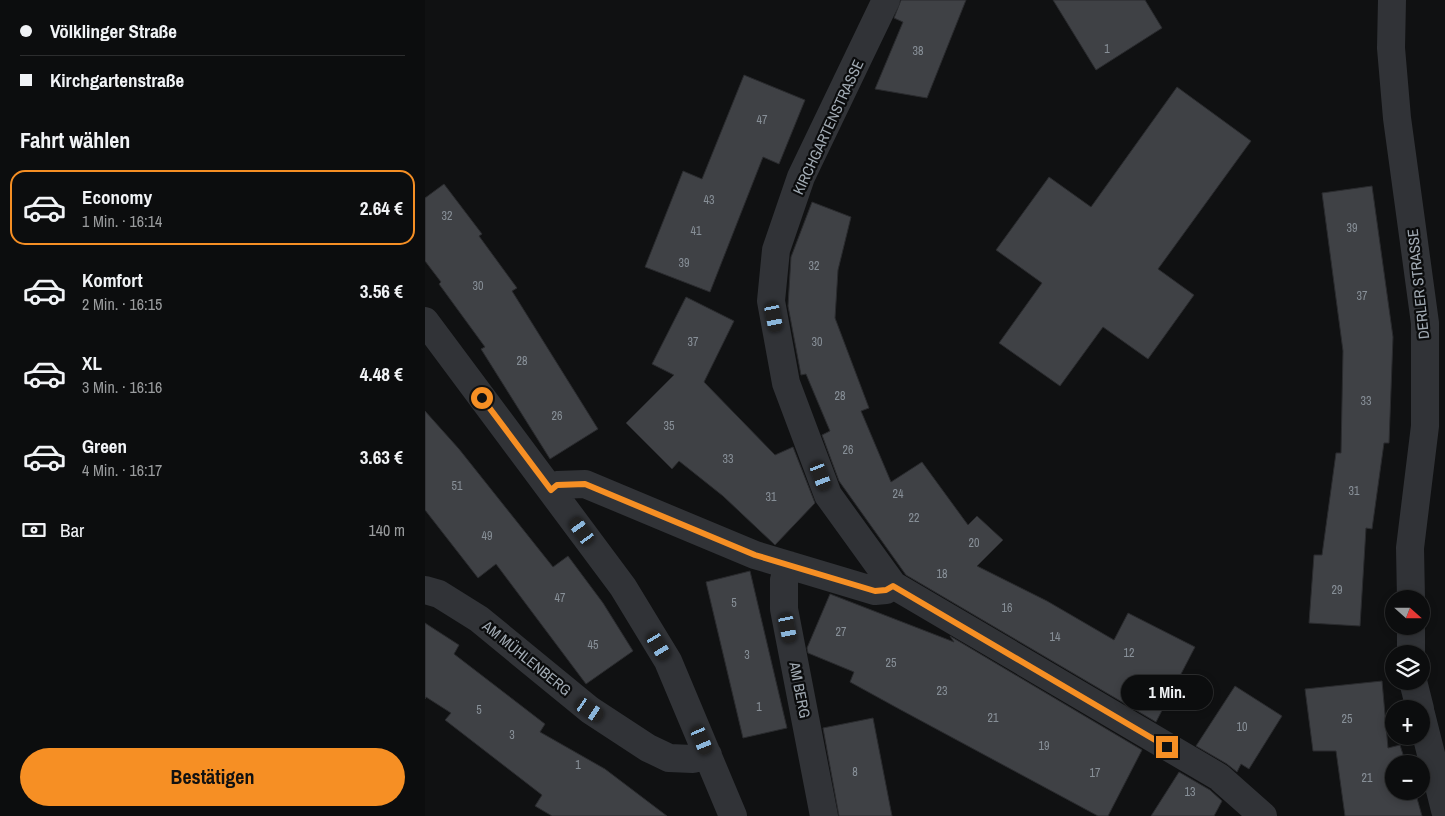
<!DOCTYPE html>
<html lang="de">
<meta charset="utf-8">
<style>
:root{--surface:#0c0d0e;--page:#151617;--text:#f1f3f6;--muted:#9a9c9e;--line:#2c2d2e;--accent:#f68f24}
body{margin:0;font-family:"Archivo Narrow",sans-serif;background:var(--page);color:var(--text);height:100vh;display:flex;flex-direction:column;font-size:19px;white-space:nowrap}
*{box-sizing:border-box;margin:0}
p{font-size:16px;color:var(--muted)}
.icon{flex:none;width:28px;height:28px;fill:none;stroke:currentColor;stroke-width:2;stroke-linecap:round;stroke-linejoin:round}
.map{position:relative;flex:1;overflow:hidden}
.drawer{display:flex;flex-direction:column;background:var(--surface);width:425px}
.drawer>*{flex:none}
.hud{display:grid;align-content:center;height:110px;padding:0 20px;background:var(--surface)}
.needle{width:32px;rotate:111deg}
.fabs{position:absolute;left:960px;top:590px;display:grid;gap:10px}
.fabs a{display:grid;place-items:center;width:45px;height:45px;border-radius:50%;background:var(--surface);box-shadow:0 2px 8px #0003,0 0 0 1px var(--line);font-size:25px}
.end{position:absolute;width:22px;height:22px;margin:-11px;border:6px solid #f68f24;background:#111;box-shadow:0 0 0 2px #111}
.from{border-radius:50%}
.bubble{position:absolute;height:35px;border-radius:18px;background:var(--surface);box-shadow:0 2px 8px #0003,0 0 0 1px var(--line);font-size:16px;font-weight:700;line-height:35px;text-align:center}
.car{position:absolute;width:15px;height:30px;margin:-15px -8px;border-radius:6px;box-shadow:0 0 4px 1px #0007;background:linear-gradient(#222 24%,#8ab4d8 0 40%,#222 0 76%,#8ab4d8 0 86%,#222 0)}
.hud b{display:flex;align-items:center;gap:18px;height:48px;font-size:19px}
.hud b+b{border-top:1px solid var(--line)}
.hud i{width:12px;height:12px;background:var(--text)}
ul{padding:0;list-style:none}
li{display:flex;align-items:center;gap:15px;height:75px;margin:0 10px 8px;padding:0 10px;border:2px solid transparent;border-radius:15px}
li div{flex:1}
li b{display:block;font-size:19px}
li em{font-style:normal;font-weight:700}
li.active{border-color:var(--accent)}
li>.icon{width:45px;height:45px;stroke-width:1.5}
h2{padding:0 20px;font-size:22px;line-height:60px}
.pay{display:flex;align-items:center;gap:12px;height:55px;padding:0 20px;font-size:19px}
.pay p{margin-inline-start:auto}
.button{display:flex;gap:10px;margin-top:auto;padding:10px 20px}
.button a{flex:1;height:58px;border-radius:30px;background:var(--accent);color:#111;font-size:20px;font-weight:700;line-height:58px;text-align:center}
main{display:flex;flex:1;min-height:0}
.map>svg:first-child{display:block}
.building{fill:#3f4145;stroke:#2a2b2e}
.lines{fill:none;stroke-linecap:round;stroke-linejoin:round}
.minor{stroke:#313337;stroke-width:28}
.route{stroke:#f68f24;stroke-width:6}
.labels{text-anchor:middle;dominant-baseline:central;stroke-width:4.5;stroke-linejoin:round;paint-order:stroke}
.number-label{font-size:12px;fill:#889098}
.street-label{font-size:15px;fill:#a1aab3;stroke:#0b0c0d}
</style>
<main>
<section class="drawer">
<div class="hud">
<b><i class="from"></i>Völklinger Straße</b>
<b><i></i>Kirchgartenstraße</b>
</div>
<h2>Fahrt wählen</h2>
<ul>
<li class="active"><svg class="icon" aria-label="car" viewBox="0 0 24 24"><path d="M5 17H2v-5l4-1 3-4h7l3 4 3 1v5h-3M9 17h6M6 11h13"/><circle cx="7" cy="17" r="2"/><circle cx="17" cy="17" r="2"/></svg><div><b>Economy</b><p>1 Min. · 16:14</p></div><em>2.64 €</em></li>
<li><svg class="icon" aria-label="car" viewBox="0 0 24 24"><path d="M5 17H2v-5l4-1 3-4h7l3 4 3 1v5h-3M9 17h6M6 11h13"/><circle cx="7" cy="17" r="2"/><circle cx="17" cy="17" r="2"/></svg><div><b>Komfort</b><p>2 Min. · 16:15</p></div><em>3.56 €</em></li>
<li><svg class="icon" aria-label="car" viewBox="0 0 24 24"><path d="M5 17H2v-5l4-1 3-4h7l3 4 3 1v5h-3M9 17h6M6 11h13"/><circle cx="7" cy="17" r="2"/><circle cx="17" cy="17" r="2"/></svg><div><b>XL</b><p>3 Min. · 16:16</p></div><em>4.48 €</em></li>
<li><svg class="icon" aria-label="car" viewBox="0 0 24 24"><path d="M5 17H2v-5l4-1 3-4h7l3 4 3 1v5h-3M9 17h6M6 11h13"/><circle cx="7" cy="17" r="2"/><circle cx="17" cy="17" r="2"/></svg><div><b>Green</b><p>4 Min. · 16:17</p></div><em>3.63 €</em></li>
</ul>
<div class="pay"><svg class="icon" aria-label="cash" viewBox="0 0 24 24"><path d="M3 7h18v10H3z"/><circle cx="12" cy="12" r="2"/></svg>Bar<p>140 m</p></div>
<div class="button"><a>Bestätigen</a></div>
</section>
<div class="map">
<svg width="1020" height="816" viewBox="0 0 1020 816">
<rect width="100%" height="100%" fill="#101112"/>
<path class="building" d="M476,0H541L502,98L450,89L478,22L469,18Z
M628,0H720L737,28L671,70Z
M319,75L380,100L354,164L338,157L285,292L220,267L258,171L277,179Z
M752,87L826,141L733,269L769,295L723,359L678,327L635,386L574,343L617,283L571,250L624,177L666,207Z
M19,184L57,234L54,236L92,288L87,291L173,429L125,459L56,349L60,347L14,284L16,282L0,261V198Z
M947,186L968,337L964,443H959L947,529L941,528L935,626L884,623L889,555H897L911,453H916L918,351L897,193Z
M387,202L426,217L413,270L410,318L444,408L436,411L466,482L497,462L543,525L552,516L578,540L552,566L622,601L689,640L703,613L770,647L731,722L481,575L414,481L397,435L405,431L381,374L376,375L363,306L366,257Z
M261,297L309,321L279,382L350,455L368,447L390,503L350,545L298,496L254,461L247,469L201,423L249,375L227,364Z
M0,411L34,449L128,567L143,556L178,603L208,651L161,684L71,564L53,578L0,510Z
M325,571L362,728L318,738L281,582Z
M405,594L529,642L525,636L717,750L683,816H673L476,710L425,682L429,672L383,653L382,648Z
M0,623L34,645L29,654L120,724L115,732L180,769L242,816H127L110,806L117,795L20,720L26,713L1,697L0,699Z
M957,681L963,748L975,745L981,764H969V791H990L997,816H920L911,751H888L880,689Z
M810,686L857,716L824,769L816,764L812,772L802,764L771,746Z
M448,718L467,816H414L398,728Z
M754,772L785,790L797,801L789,816H726Z"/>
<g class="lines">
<path class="minor" d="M461,0L376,177L351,250L346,301L361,383L403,495L468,585L794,777L838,816
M967,0L966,48L972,118L1000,323V426L985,548L986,599
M0,321L198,587L243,661L308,816
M126,489L132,485L160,484L330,555L450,591L461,590L468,585
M364,565L359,580V609L399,816
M0,590L14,594L54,619L165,710L223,748L244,758L268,759L283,755
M986,626V654
M988,681L995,709
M996,714L1020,810"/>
</g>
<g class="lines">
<path class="route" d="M57,398L126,490L132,485L160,484L330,555L450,591L461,590L468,586L742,747"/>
</g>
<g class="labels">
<g class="number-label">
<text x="682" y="49">1</text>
<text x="493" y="51">38</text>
<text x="337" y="120">47</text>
<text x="284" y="200">43</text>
<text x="22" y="216">32</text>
<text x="927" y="228">39</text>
<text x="271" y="231">41</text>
<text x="259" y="263">39</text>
<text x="389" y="266">32</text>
<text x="53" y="286">30</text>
<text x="937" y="296">37</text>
<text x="268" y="342">37</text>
<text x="392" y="342">30</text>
<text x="97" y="361">28</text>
<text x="415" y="396">28</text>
<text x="941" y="401">33</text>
<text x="132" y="416">26</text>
<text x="244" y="426">35</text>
<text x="423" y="450">26</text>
<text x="303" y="459">33</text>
<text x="32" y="486">51</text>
<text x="929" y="491">31</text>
<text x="473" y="494">24</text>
<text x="346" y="497">31</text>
<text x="489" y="518">22</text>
<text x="62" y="536">49</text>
<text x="549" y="543">20</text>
<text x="517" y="574">18</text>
<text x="912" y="590">29</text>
<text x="135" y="598">47</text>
<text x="309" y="603">5</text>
<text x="582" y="608">16</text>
<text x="416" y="632">27</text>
<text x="630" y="637">14</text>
<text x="168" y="645">45</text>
<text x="704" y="653">12</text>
<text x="322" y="655">3</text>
<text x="466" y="663">25</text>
<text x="517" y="691">23</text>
<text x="334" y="707">1</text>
<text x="54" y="710">5</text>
<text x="568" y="718">21</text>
<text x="922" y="719">25</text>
<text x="817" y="727">10</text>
<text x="87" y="735">3</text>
<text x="619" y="746">19</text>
<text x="153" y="765">1</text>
<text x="430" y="772">8</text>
<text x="670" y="773">17</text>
<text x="942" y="778">21</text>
<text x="765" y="792">13</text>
</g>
<g class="street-label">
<text transform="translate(403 127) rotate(-65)">KIRCHGARTENSTRASSE</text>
<text transform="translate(993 284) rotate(-96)">DERLER STRASSE</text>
<text transform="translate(102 658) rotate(39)">AM MÜHLENBERG</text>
<text transform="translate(375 690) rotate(79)">AM BERG</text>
</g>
</g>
</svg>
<div class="fabs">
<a><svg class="needle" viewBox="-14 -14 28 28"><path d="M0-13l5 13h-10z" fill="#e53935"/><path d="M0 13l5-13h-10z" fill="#9a9c9e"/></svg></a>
<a><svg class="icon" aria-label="layers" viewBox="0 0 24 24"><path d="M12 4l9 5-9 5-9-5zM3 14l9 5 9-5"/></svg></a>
<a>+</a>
<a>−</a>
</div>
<i class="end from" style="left:57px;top:398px"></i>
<i class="end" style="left:742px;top:747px"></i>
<div class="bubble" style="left:696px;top:675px;width:92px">1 Min.</div>
<i class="car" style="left:349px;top:317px;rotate:169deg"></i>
<i class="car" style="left:396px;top:476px;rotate:159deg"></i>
<i class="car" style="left:157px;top:531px;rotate:324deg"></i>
<i class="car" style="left:363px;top:628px;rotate:169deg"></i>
<i class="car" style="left:234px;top:646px;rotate:149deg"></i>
<i class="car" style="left:165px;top:710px;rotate:124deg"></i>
<i class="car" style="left:277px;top:740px;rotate:157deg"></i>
</div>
</main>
